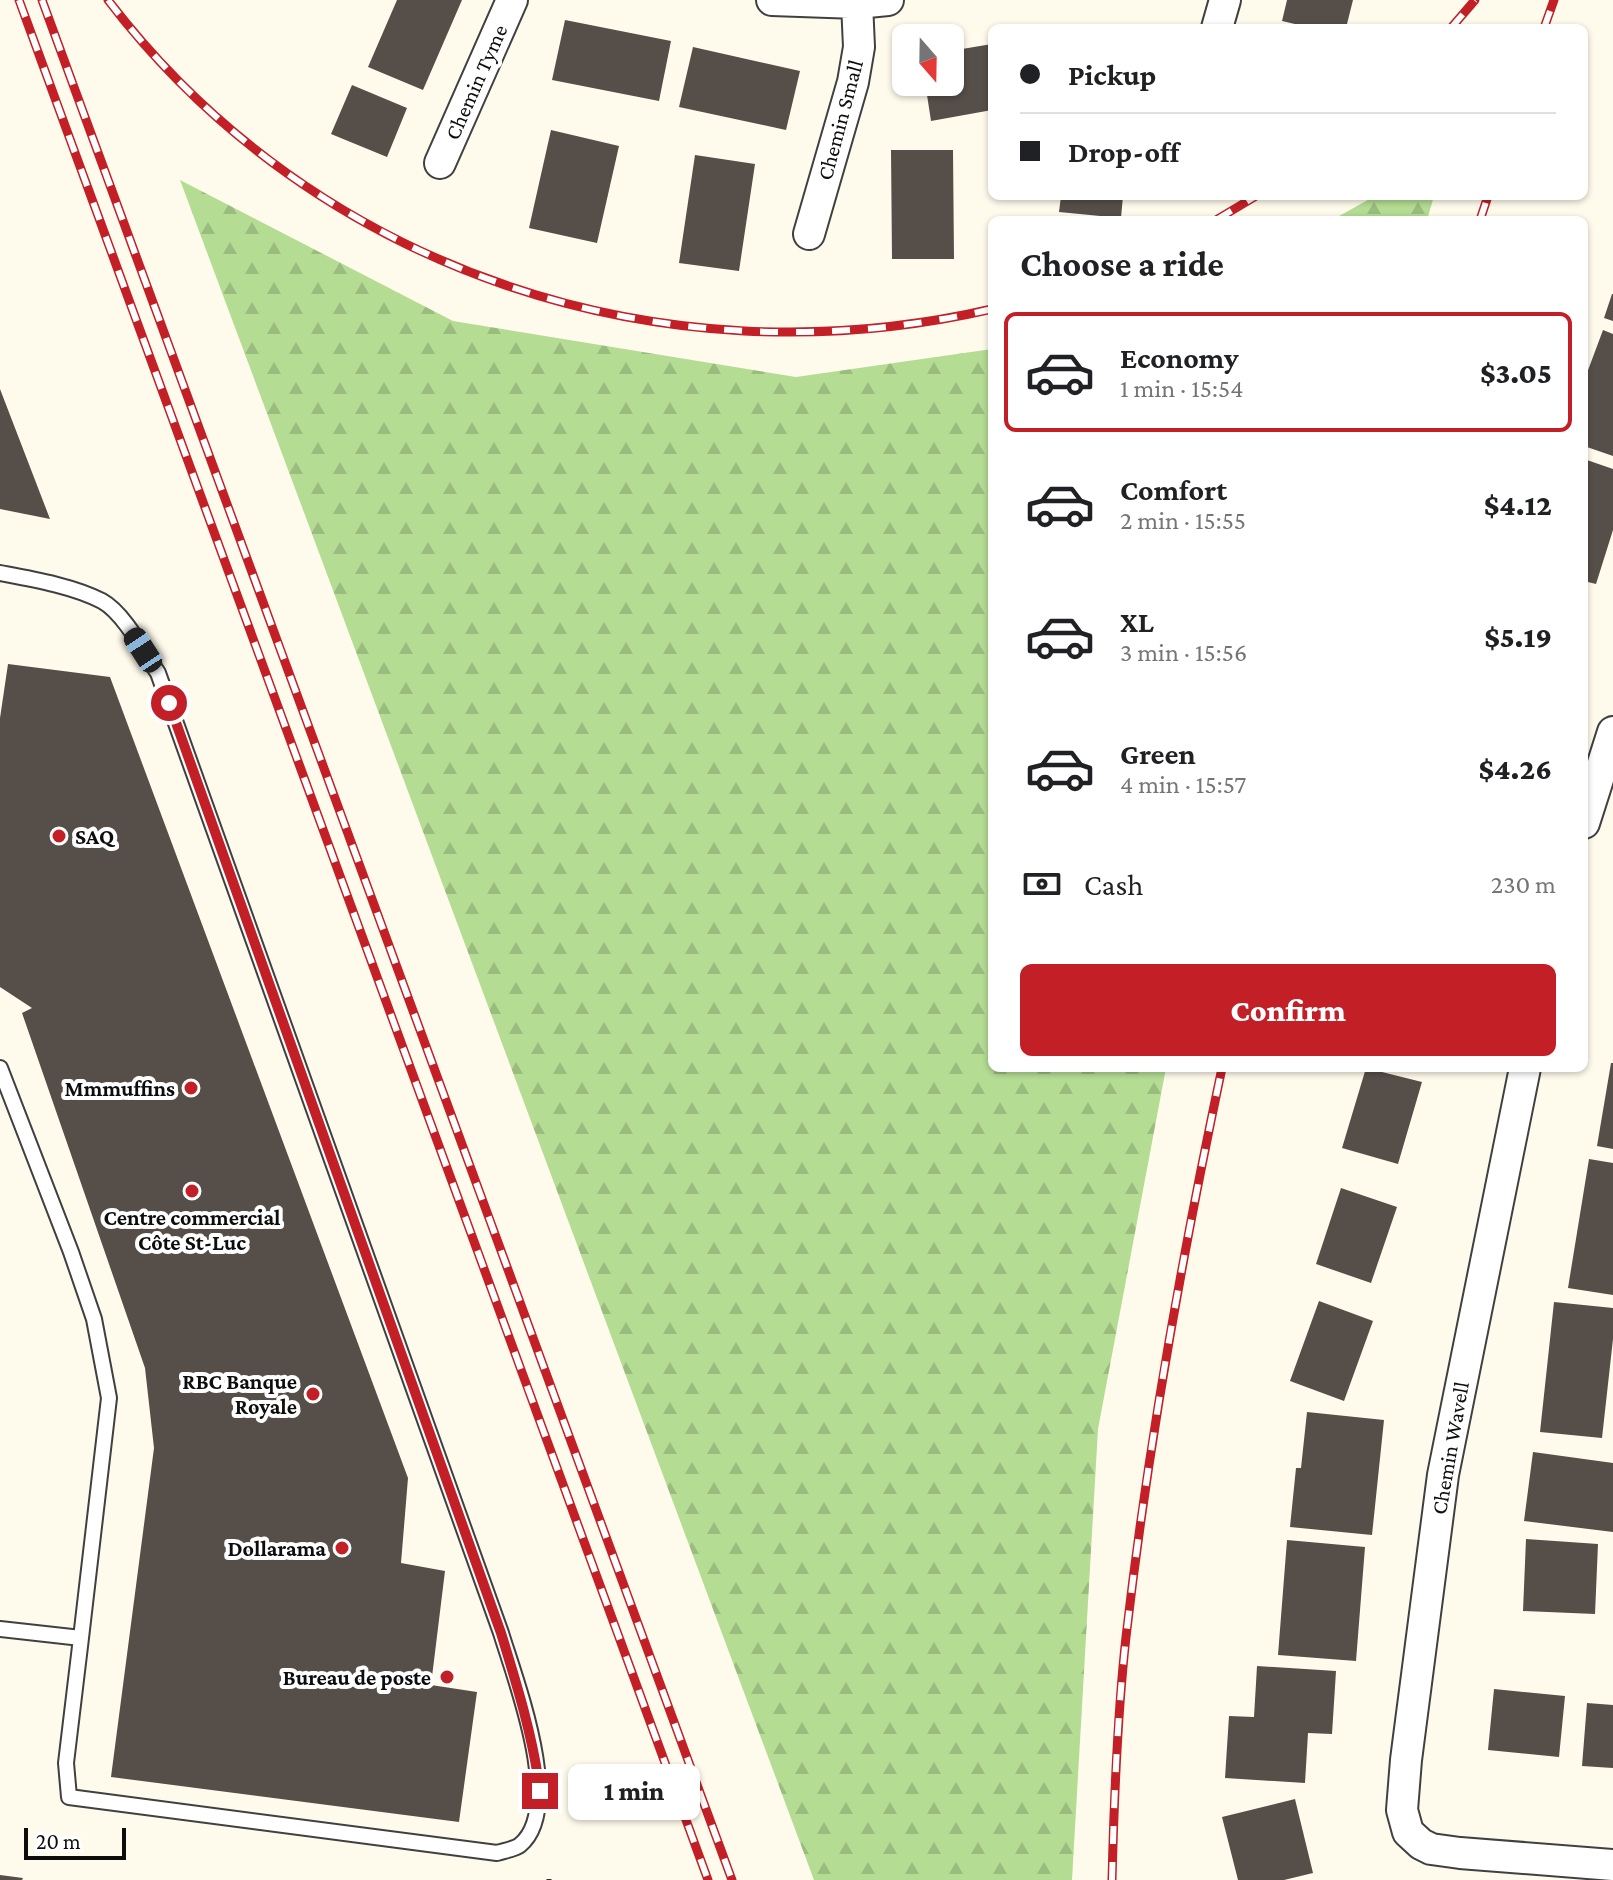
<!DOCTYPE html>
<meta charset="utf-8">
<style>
:root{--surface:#fff;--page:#f6f6f6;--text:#202124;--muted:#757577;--line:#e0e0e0;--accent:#c21f27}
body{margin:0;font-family:"Crimson Pro",serif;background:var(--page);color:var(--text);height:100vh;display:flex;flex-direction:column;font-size:30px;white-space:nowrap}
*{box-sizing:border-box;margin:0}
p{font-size:26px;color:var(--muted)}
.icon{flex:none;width:44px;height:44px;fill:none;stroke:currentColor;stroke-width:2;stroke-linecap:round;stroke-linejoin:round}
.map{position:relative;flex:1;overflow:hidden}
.side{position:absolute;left:988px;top:216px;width:600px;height:856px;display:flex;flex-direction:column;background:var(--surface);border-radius:12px;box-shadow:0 2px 6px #0004}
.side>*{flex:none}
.hud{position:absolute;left:988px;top:24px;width:600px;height:176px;border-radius:12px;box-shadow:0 2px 6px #0004;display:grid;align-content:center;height:176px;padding:0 32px;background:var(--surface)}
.needle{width:52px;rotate:160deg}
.controls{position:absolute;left:892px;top:24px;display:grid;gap:16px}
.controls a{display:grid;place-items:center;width:72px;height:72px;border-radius:12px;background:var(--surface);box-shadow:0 2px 6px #0004;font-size:40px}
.scale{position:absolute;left:24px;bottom:20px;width:102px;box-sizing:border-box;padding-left:8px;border:4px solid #0d0d0d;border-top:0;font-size:22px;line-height:28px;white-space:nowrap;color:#0d0d0d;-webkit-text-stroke:6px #fff;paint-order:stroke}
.end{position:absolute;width:36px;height:36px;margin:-18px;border:10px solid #c21f27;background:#fff;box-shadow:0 0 0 4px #fff}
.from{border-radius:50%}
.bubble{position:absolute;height:56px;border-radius:12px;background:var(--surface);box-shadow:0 2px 6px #0004;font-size:26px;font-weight:800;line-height:56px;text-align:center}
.car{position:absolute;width:24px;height:48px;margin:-24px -12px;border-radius:10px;box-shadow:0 0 6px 2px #0007;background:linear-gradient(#222 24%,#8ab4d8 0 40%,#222 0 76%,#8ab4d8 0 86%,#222 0)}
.hud b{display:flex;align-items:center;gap:28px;height:76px;font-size:30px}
.hud b+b{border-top:2px solid var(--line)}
.hud i{width:20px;height:20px;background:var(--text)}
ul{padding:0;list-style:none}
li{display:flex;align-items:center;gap:24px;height:120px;margin:0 16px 12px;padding:0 16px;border:4px solid transparent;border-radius:12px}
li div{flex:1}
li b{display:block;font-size:30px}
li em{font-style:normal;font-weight:800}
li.on{border-color:var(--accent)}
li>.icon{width:72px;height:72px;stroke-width:1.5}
h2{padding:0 32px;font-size:36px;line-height:96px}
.pay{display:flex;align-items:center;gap:20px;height:88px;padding:0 32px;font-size:30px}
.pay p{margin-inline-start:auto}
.primary-button{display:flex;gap:16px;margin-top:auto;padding:16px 32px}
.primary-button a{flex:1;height:92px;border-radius:12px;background:var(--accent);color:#fff;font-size:32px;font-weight:800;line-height:92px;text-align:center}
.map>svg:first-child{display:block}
.forest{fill:url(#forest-firs)}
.building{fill:#564e49}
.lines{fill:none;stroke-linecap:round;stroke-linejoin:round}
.service-casing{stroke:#404040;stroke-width:18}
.minor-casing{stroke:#404040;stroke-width:34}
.path{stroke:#2f2f2f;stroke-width:5;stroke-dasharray:8 4;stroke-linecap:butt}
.service{stroke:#fff;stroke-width:14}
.minor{stroke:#fff;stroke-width:30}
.rail-casing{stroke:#c21f27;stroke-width:9}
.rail{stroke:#fff;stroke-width:6;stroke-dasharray:18;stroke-linecap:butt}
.route{stroke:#c21f27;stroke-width:10}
.poi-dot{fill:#c21f27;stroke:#fff;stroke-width:3}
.labels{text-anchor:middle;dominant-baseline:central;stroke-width:8;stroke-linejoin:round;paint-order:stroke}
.street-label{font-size:22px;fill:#0d0d0d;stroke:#fff}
.poi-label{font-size:22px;font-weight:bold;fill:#0d0d0d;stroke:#fff;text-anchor:end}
</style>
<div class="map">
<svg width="1613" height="1880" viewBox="0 0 1613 1880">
<defs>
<pattern id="forest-firs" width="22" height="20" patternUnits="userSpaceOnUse" patternTransform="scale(2)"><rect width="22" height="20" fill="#b4dc93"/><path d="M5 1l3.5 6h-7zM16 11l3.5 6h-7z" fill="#9abc7e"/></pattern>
</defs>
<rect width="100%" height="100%" fill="#fffbec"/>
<path class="forest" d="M180,180L453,321L796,377L992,349V1068H1166L1098,1429L1072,1880H814Z
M1375,196H1434L1427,220H1332Z"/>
<path class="building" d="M397,0H462L423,90L368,67Z
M1287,0H1353L1346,28H1312L1282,21Z
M565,20L671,41L659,101L552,80Z
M992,44V110L931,121L925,82H950V51Z
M693,47L800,71L786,130L679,107Z
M352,85L407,108L387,157L331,134Z
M551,130L619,146L597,243L529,228Z
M891,150H953L954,259H892Z
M695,155L755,164L739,271L679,263Z
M1061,196H1123L1121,218L1059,212Z
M1612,294H1613V321L1604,318Z
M1603,330L1613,334V456L1584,446V381Z
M0,389L50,519L0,509Z
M1584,459L1613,469V530L1596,584L1584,581Z
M8,664L110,677L408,1478L401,1563L445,1571L431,1685L477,1692L459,1822L111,1777L154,1448L145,1368L22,1013L32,1008L0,987V718Z
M1611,1063H1613V1149L1597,1146Z
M1366,1068L1422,1082L1398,1164L1342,1148Z
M1589,1159L1613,1163V1295L1568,1288Z
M1341,1188L1397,1207L1371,1283L1316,1264Z
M1319,1301L1373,1321L1344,1401L1290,1381Z
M1554,1302L1613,1308V1339L1602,1438L1540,1432Z
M1307,1412L1384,1420L1372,1535L1290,1527L1296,1468H1301Z
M1533,1452L1613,1463V1532L1524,1521Z
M1526,1539L1598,1544L1595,1614L1523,1611Z
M1287,1540L1365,1547L1356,1661L1278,1655Z
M1257,1666L1336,1671L1332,1734L1308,1733L1305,1783L1225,1778L1229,1716L1254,1717Z
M1494,1689L1565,1696L1559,1757L1488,1750Z
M1587,1703L1613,1705V1768L1582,1766Z
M1295,1799L1313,1873L1284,1880H1238L1222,1817Z
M0,1875L23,1878L22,1880H0Z"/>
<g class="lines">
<defs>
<path id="service" d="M0,573C32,579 73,586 102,601C124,613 144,652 158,673L501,1633C515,1679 565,1808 520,1845C515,1849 503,1851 497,1853L69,1797L66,1763L81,1638
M0,1068L71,1252L94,1319L109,1398L81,1638L0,1629"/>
<path id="minor" d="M772,0L857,3L888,0
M1217,28L1225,0
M440,163L512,0
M809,234L853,82L859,47L857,3
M1584,823L1613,732
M1525,1068L1443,1475L1406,1760L1402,1810L1408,1832L1421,1844L1431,1849L1460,1853L1613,1865"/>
</defs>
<use href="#service" class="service-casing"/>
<use href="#minor" class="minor-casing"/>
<path class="path" d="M549,1879V1880"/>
<use href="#service" class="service"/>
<use href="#minor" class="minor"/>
<defs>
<path id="rail" d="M19,0L708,1880
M42,0L732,1880
M108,0C315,271 663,385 992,309
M1451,28L1475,0
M1544,28L1554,0
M1216,220L1256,196
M1480,220L1488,196
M1112,1880C1114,1799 1117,1718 1126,1637C1148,1446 1182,1256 1222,1068"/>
</defs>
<use href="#rail" class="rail-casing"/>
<use href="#rail" class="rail"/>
</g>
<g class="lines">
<path class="route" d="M169,703L501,1633C517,1685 533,1737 540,1791"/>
</g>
<g class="poi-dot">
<circle cx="59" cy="836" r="8"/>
<circle cx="191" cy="1088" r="8"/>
<circle cx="192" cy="1191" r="8"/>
<circle cx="313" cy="1394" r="8"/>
<circle cx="342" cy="1548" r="8"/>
<circle cx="447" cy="1677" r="8"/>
</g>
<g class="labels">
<g class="street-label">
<text transform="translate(476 82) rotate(-66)">Chemin Tyme</text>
<text transform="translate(840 120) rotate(-75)">Chemin Small</text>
<text transform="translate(1450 1448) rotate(-80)">Chemin Wavell</text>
</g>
<g class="poi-label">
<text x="75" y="836" text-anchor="start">SAQ</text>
<text x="175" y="1088">Mmmuffins</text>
<text x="192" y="1217" text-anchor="middle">Centre commercial<tspan x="192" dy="25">Côte St-Luc</tspan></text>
<text x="297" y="1381">RBC Banque<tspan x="297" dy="25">Royale</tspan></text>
<text x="326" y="1548">Dollarama</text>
<text x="431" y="1677">Bureau de poste</text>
</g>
</g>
</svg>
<div class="controls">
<a><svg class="needle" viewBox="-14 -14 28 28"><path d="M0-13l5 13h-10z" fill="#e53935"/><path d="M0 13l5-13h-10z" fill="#757577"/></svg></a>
</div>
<div class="scale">20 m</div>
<i class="end from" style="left:169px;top:703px"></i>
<i class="end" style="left:540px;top:1791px"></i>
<div class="bubble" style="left:568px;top:1764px;width:132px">1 min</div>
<i class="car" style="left:143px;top:650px;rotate:327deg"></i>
<div class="hud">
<b><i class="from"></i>Pickup</b>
<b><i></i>Drop-off</b>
</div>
<section class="side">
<h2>Choose a ride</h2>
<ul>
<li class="on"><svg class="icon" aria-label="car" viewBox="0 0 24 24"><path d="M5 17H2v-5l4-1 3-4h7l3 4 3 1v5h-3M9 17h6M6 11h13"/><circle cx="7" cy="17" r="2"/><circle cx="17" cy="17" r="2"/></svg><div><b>Economy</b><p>1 min · 15:54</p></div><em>$3.05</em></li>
<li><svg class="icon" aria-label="car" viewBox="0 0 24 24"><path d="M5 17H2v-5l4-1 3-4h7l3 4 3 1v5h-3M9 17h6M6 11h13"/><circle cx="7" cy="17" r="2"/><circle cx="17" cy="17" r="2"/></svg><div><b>Comfort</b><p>2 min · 15:55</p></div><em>$4.12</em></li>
<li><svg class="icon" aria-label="car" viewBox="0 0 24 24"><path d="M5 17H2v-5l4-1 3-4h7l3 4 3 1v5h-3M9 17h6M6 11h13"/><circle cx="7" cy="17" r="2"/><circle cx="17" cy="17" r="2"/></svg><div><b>XL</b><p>3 min · 15:56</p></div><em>$5.19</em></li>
<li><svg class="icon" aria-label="car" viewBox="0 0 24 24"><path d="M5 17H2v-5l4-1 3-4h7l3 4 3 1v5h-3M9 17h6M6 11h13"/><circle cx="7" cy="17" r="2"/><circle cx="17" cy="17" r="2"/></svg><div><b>Green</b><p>4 min · 15:57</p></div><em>$4.26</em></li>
</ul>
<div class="pay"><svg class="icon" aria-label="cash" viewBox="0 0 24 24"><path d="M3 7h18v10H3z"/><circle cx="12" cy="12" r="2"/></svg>Cash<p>230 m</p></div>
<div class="primary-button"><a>Confirm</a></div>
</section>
</div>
